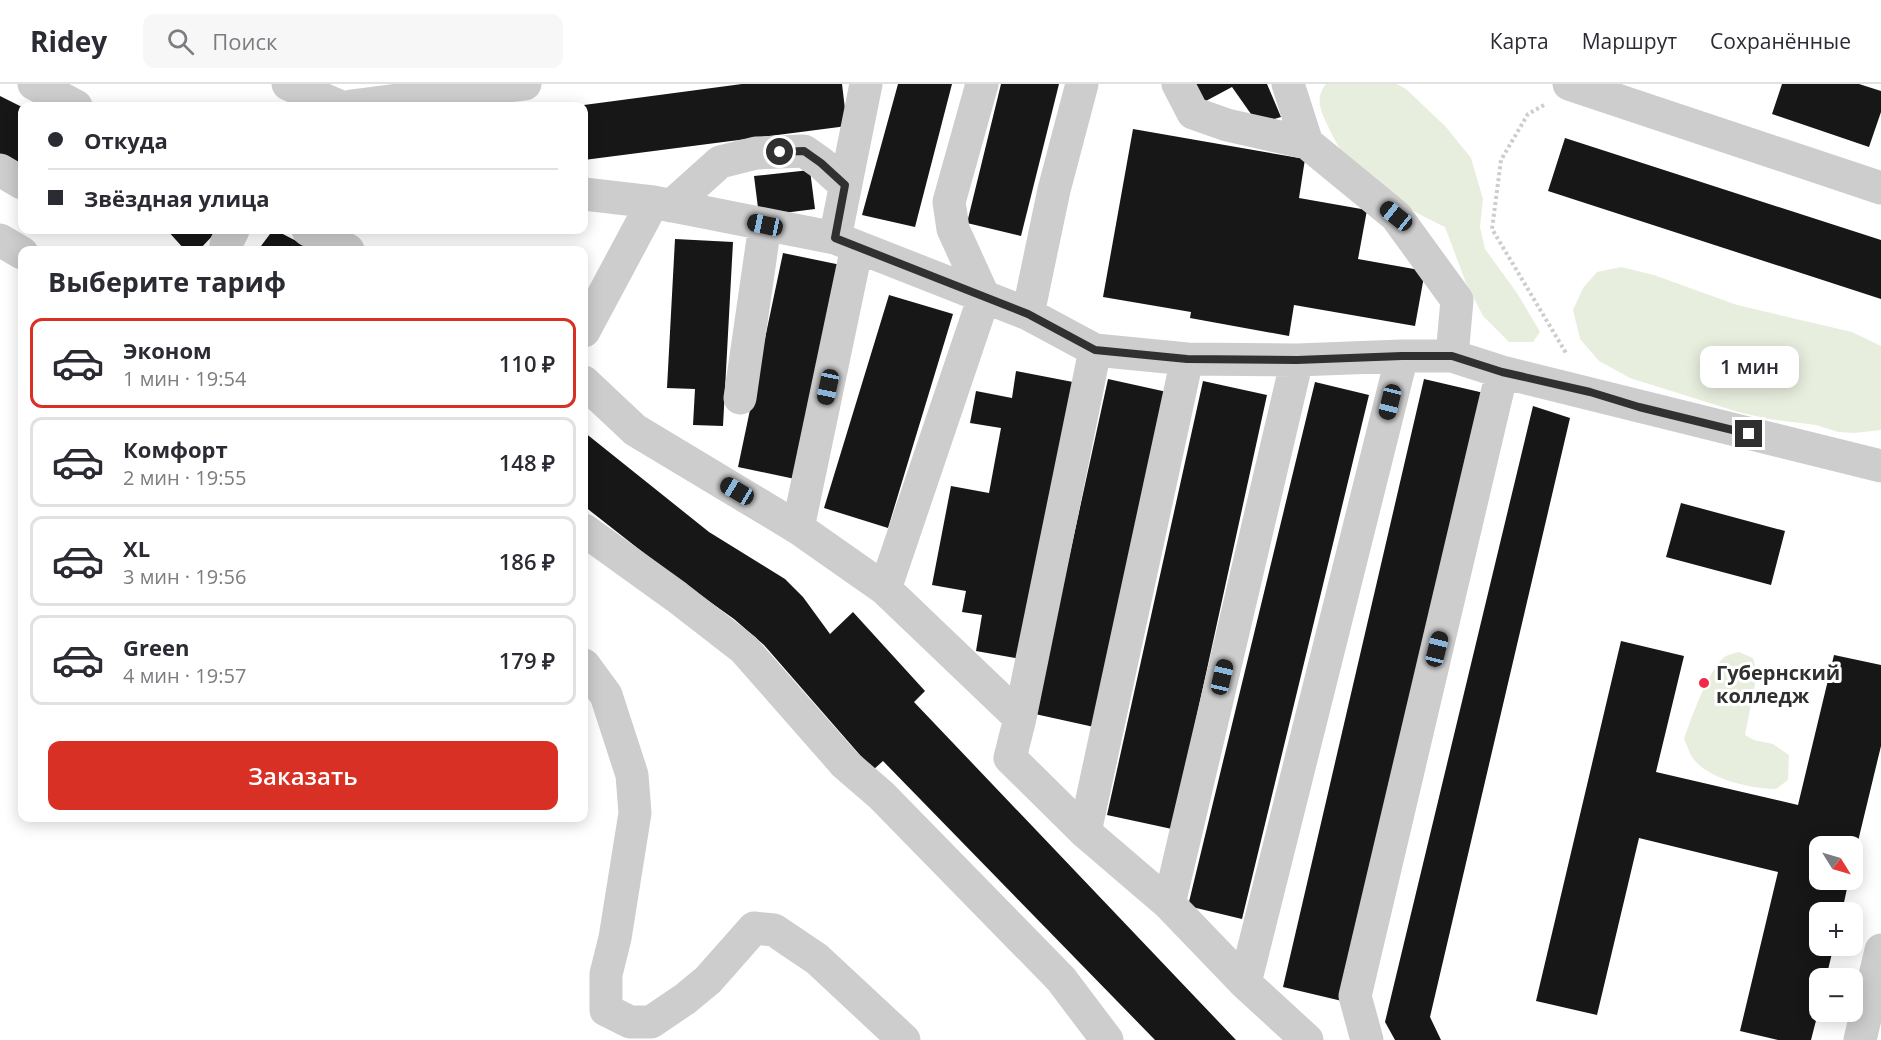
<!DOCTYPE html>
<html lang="ru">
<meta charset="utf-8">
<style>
:root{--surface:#fff;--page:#f7f7f7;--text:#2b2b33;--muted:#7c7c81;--line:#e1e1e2;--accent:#d93025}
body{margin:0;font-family:"Open Sans",sans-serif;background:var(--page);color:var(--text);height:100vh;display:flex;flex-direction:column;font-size:22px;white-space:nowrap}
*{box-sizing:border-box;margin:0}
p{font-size:20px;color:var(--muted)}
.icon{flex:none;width:33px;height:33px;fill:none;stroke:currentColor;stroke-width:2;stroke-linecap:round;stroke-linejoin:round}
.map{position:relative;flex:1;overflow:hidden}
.side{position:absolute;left:18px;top:162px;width:570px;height:576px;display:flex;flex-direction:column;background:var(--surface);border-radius:12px;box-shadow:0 3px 15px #0003}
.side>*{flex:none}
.guide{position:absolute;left:18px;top:18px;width:570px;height:132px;border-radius:12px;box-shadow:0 3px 15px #0003;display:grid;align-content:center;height:132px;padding:0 30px;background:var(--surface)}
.needle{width:39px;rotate:127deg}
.controls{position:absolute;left:1809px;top:752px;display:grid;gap:12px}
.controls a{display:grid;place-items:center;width:54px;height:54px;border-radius:12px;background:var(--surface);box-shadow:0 3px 15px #0003;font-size:30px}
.end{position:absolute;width:27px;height:27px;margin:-14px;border:8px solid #303030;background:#fff;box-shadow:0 0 0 3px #fff}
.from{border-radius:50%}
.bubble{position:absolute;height:42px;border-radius:12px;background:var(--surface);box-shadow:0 3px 15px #0003;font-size:20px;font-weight:600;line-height:42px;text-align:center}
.car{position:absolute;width:18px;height:36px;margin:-18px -9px;border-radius:8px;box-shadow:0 0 4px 2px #0007;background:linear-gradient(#222 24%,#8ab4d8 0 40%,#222 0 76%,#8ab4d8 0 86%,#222 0)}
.guide b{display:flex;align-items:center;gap:21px;height:57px;font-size:22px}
.guide b+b{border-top:2px solid var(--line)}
.guide i{width:15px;height:15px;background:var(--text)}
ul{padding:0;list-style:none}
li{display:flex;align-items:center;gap:18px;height:90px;margin:0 12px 9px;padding:0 18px;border:3px solid var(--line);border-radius:12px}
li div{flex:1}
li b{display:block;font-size:22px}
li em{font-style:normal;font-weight:600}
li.current{border-color:var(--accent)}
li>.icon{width:54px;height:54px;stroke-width:1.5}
h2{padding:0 30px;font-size:27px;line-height:72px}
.primary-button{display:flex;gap:12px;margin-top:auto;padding:12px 30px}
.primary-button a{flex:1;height:69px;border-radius:12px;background:var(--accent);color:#fff;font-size:24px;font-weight:600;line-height:69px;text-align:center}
header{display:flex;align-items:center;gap:36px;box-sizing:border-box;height:84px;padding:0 30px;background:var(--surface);border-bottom:2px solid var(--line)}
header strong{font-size:28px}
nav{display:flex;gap:33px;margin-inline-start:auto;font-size:21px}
.search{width:420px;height:54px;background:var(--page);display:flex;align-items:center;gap:15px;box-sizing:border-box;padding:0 21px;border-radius:12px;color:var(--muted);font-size:22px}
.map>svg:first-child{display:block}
.green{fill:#e8eede}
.building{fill:#171717}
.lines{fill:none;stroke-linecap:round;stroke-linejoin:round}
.path{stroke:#cdcdcd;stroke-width:4;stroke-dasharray:3 3;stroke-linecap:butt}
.minor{stroke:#cdcdcd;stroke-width:33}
.route{stroke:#303030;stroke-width:8}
.poi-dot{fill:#f1294a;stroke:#fff;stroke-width:2}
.labels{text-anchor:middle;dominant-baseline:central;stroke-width:6;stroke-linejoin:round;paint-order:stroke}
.poi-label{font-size:20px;font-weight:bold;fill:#303030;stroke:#fff;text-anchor:start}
</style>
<header>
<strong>Ridey</strong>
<div class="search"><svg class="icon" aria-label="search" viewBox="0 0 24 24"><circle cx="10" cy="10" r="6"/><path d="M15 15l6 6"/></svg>Поиск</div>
<nav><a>Карта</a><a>Маршрут</a><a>Сохранённые</a></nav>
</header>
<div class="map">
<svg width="1881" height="956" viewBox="0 0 1881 956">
<rect width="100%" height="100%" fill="#fff"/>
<path class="green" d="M1326,0H1397L1406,5L1446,43L1471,74L1483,115L1480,143L1485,165L1517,209L1540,248L1533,258H1509L1483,232L1466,199L1445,143C1418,130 1370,105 1352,82C1341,69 1333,53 1326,38C1319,23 1316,13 1326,0Z
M1621,183L1654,191L1737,221L1852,248L1881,262V346L1854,349L1838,348L1816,341L1769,335L1738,328L1630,294L1599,277L1580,255L1573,226L1583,204L1597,188Z
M1739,568L1753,574L1757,590L1745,651L1754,656L1773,660L1789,671L1788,696L1776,705C1752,705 1706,695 1692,673C1689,668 1687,661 1684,655C1690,637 1710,581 1726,572C1730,570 1735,569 1739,568Z"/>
<path class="building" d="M742,0H842L847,42L584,76V21Z
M898,0H952L915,143L862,131Z
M1001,0H1059L1021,152L967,139Z
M1194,0H1267L1281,33L1258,40L1232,3L1204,18Z
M1782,0H1859L1881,7V28L1869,63L1772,30Z
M0,12L22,23V83L0,72Z
M1133,45L1305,75L1299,114L1367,126L1358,175L1425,187L1415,242L1294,221L1289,252L1190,234L1191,228L1103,213Z
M1565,54L1881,156V215L1548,107Z
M810,86L815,125L759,132L754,92Z
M167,146H218L199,166H185Z
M273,146H275L314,166H258Z
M675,155L733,158L723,342L693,341L695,305L667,304Z
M783,169L841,181L795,395L738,383Z
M889,211L953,230L888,444L824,424Z
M1016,287L1073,298L1021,575L976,567L982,531L962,528L966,507L932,501L951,402L989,409L1001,344L970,339L976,307L1012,314Z
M1108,295L1167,308L1094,643L1035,630Z
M1424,295L1484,309L1342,917L1283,903Z
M1203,297L1267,311L1172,745L1107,731Z
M1315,298L1369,311L1242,835L1188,822Z
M1533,322L1570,334L1430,933L1441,956H1395L1385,938Z
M584,348L709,448L785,495L803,513L830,550L853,528L925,607L914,618L1236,956H1155L883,677L873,686L764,561L734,535L668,488L584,422Z
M1681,419L1785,447L1771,501L1666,473Z
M1621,557L1684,572L1656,688L1798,721L1834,571L1881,581V662L1853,778L1852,762H1820V795H1849L1842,828H1820V861H1834L1826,894H1820V921L1811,956H1778L1740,947L1778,788L1639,754L1597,931L1536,917Z"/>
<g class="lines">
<path class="path" d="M1544,21L1528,30L1501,76L1492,145L1566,269"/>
<path class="minor" d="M34,0L76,22
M288,0L339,22
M1178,0L1193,29L1227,41L1307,59
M1288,0L1307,59L1396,132L1457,216L1452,272L1502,288L1881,382
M1569,0L1881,104
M351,22L525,0
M0,86L22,99
M584,110L653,118L835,154L1028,230L1095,266L1187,275L1297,276L1402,272H1452
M671,122L720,78L756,69L804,67L821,79L845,101
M308,146L348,166
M835,154L866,0
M0,156L22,169
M226,166V160L233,146
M1028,230L1054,106L1082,0
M584,247L653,118
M584,298L635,346L798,444L885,505L1020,634L1010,674L1085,748L1169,820L1245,899L1307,956
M740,314L765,141
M798,444L857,163
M584,446L677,513L744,565L845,680L881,711L1061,895L1107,956
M885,505L984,213L953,145L949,118L982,0
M584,581L606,611L632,691L635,729L615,854L606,890V926L630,938H651L685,915L708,896L754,844L774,846L817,875L904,956
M1020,634L1095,266
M1085,748L1187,275
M1169,820L1297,276
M1245,899L1402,272
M1367,956L1355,912L1502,288
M1860,956L1881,866"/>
</g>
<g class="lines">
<path class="route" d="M780,68L804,67L821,79L845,101L835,154L1028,230L1095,266L1187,275L1297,276L1402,272H1452L1502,288L1590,308L1639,323L1749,350"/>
</g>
<circle class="poi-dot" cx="1704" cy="599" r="6"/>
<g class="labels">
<g class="poi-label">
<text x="1716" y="588">Губернский<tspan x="1716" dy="23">колледж</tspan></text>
</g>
</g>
</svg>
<div class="controls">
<a><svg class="needle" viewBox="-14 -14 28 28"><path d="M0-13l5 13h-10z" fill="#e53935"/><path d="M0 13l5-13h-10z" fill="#7c7c81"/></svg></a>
<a>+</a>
<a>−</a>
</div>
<i class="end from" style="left:780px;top:68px"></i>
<i class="end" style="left:1749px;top:350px"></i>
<div class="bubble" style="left:1700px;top:262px;width:99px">1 мин</div>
<i class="car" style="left:1396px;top:132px;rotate:309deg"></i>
<i class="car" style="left:765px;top:141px;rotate:282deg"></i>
<i class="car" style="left:828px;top:303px;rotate:192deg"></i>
<i class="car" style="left:1390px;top:318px;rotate:194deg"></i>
<i class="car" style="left:737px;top:407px;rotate:301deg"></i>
<i class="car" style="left:1437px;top:565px;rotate:14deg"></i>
<i class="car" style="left:1222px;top:593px;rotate:13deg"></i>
<div class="guide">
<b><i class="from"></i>Откуда</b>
<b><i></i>Звёздная улица</b>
</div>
<section class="side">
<h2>Выберите тариф</h2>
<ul>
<li class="current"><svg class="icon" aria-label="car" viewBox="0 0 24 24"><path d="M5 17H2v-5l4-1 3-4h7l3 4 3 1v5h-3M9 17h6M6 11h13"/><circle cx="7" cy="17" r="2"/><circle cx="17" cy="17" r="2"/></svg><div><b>Эконом</b><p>1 мин · 19:54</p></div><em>110 ₽</em></li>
<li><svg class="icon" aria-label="car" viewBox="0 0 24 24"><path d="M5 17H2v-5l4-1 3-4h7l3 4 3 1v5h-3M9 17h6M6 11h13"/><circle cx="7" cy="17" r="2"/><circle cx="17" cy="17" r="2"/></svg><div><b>Комфорт</b><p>2 мин · 19:55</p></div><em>148 ₽</em></li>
<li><svg class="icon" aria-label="car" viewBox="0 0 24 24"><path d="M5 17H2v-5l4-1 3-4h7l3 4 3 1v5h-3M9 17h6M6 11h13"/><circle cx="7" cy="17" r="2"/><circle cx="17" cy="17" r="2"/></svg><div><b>XL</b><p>3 мин · 19:56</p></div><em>186 ₽</em></li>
<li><svg class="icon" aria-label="car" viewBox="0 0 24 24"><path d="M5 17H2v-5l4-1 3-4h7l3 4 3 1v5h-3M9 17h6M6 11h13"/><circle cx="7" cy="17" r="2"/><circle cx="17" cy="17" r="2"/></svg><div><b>Green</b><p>4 мин · 19:57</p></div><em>179 ₽</em></li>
</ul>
<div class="primary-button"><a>Заказать</a></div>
</section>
</div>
